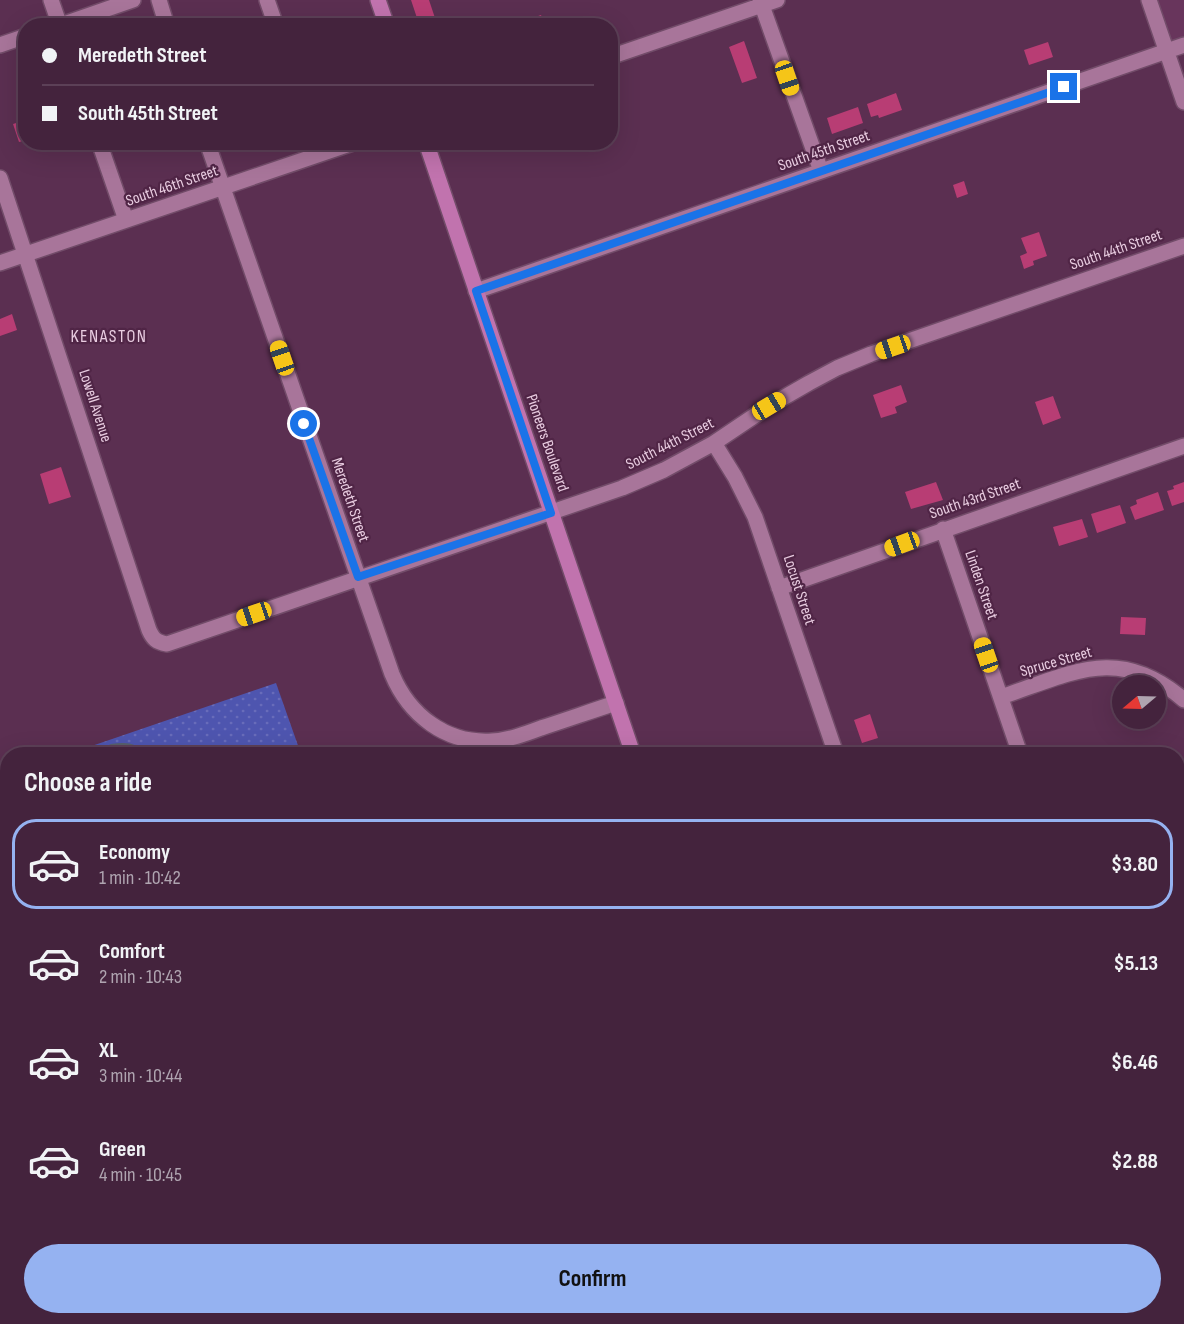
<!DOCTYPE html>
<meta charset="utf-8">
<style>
:root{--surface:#44233d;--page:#4e2f48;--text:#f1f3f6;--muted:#afa4b0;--line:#5c4057;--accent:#95b2f1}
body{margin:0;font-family:"Sofia Sans Condensed",sans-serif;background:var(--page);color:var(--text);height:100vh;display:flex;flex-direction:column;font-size:22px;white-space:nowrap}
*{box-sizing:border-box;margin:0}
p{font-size:20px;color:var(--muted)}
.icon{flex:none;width:33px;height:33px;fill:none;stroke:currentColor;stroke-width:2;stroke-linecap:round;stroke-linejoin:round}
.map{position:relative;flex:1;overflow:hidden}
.side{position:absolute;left:0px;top:747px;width:1185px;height:578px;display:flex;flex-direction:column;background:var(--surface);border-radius:24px 24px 0 0;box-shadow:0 6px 24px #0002,0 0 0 2px var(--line)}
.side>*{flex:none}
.guide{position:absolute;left:18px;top:18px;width:600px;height:132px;border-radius:24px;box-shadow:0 6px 24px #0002,0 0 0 2px var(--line);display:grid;align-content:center;height:132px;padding:0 24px;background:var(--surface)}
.needle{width:39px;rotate:251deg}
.buttons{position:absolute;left:1112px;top:675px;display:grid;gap:12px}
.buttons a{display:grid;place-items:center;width:54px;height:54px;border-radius:50%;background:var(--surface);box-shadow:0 6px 24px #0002,0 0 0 2px var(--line);font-size:30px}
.end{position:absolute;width:27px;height:27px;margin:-14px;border:8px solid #1a73e8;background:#fff;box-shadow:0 0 0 3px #fff}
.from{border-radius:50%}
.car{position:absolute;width:18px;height:36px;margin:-18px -9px;border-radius:8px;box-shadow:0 0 4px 2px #0007;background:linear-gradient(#f5c518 24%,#345 0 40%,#f5c518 0 76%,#345 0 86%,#f5c518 0)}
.guide b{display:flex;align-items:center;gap:21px;height:57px;font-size:22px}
.guide b+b{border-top:2px solid var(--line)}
.guide i{width:15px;height:15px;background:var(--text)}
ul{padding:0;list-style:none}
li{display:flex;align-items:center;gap:18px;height:90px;margin:0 12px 9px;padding:0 12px;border:3px solid transparent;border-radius:24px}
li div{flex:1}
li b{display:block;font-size:22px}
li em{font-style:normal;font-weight:700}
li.selected{border-color:var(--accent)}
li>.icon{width:54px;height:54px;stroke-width:1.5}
h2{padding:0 24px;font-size:27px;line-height:72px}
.button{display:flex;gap:12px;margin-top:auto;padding:12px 24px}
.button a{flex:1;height:69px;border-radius:36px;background:var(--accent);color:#111;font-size:24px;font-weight:700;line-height:69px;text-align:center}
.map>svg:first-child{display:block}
.built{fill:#68355c}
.park{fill:url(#park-dots)}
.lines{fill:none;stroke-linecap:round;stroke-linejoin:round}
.stream{stroke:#57606b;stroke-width:4}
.building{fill:#b83d74}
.minor-casing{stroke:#724c69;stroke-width:18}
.major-casing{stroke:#724c69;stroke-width:18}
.minor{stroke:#a8759a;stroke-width:15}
.major{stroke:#c173ae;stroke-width:15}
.route{stroke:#1a73e8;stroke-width:8}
.labels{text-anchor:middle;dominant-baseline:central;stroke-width:4.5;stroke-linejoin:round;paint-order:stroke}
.street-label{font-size:16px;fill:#e9cde1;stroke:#502546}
.neighbourhood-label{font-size:18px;letter-spacing:1.5px;fill:#e9cde1;stroke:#502546}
</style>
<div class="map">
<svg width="1184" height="1324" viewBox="0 0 1184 1324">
<defs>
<pattern id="park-dots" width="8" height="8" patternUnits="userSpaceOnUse" patternTransform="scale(1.5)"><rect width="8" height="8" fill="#4e55af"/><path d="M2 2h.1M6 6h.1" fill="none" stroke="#686cba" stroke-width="1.8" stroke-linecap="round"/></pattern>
</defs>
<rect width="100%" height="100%" fill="#5b2f51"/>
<path class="built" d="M1149,0H1184V45L1166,51Z"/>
<path class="park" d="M276,683L301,754H81L80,750Z"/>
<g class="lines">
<path class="stream" d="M111,746C125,744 134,744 144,754"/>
</g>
<path class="building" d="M411,0H429L435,18L419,24Z
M541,15L545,26H526L524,21Z
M744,41L757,78L742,83L729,47Z
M1048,42L1053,57L1029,65L1024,50Z
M896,93L902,110L879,118L878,115L871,117L867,104Z
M858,107L863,123L832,134L827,118Z
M26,120V140L19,142L13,124Z
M964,181L968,194L957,198L953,185Z
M1039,232L1047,256L1033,261L1034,265L1024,269L1020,256L1027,253L1021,238Z
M12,314L17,330L0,336V319Z
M901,385L907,402L895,407L897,413L881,418L873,395Z
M1053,396L1061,418L1043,425L1035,402Z
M61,467L71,497L49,504L40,474Z
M936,482L943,500L911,509L905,492Z
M1184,482V502L1172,506L1167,491L1174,489L1173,486Z
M1158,492L1164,510L1135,520L1130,507L1137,504L1136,500Z
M1120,505L1126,523L1097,533L1091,514Z
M1082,519L1088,537L1059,546L1053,527Z
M1121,617L1146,618L1145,635L1120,634Z
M870,714L878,738L862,743L854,720Z
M888,749L889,754H873Z
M719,1317H745L748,1324H722Z"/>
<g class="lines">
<defs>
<path id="minor" d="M51,0L60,26
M159,0L167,26
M267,0L276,26
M760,0L821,171
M1149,0L1184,102
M58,26L133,0
M0,45L26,36
M610,57L777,0
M99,142L126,220
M207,142L392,674C409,715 446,744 492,741C509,740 525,734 541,728C566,720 591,711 616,703
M0,178L149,630C153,639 156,642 167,644L622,488L664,470L714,443L769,406L809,383L837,368L871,354L1184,246
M0,263L356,142
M476,291L1184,45
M714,443L735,477L755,517L836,754
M943,529L1020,754
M779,588L1184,446
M1001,697C1072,673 1119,644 1184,700
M0,874L8,896
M0,1005L8,1002
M1178,1069L1184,1067
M1178,1218L1184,1237
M415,1317L417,1324
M1029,1317L1032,1324
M594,1324L615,1317"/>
<path id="major" d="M378,0L387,26
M426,142L633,754
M1178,930L1184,928
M822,1317L825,1324
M24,1324L45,1317"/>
</defs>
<use href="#minor" class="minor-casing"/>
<use href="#major" class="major-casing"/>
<use href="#minor" class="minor"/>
<use href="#major" class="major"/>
</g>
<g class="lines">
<path class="route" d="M304,424L358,577L551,513L476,291L1064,87"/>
</g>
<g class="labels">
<g class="street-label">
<text transform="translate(824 151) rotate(-19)">South 45th Street</text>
<text transform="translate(172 186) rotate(-19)">South 46th Street</text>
<text transform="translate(1116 250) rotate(-19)">South 44th Street</text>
<text transform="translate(95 406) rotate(72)">Lowell Avenue</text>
<text transform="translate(547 443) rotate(71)">Pioneers Boulevard</text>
<text transform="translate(670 444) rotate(-27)">South 44th Street</text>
<text transform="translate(975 499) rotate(-19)">South 43rd Street</text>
<text transform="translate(350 500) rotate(71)">Meredeth Street</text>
<text transform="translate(981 585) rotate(71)">Linden Street</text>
<text transform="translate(799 590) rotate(72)">Locust Street</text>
<text transform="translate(1056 662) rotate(-16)">Spruce Street</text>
</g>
<g class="neighbourhood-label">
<text x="109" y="336">KENASTON</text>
</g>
</g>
</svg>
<div class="buttons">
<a><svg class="needle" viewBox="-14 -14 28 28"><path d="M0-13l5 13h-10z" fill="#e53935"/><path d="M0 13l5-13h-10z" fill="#afa4b0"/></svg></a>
</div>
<i class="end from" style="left:304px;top:424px"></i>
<i class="end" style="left:1064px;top:87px"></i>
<i class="car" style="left:787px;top:78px;rotate:161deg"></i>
<i class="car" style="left:893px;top:347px;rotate:251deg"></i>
<i class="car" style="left:282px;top:358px;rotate:341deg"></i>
<i class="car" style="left:769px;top:406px;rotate:59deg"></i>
<i class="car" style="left:902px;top:544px;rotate:250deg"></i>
<i class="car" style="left:254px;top:614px;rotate:251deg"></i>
<i class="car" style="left:986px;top:655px;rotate:341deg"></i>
<div class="guide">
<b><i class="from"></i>Meredeth Street</b>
<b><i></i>South 45th Street</b>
</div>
<section class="side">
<h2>Choose a ride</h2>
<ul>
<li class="selected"><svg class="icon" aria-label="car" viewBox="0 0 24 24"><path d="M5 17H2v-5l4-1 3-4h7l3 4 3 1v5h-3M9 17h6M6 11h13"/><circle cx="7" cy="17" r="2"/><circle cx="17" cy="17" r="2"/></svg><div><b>Economy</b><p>1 min · 10:42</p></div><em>$3.80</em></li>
<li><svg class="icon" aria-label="car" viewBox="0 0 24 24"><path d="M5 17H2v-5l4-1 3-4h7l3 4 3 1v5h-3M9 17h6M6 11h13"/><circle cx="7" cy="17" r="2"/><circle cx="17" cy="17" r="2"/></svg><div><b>Comfort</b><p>2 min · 10:43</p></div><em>$5.13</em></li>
<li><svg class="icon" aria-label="car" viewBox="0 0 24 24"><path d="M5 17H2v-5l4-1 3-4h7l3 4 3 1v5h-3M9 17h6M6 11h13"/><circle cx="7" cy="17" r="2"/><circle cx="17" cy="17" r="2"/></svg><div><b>XL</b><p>3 min · 10:44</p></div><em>$6.46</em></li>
<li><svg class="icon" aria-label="car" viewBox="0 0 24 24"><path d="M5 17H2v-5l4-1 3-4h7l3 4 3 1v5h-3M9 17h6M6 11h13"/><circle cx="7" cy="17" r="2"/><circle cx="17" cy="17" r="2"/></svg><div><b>Green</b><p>4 min · 10:45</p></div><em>$2.88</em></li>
</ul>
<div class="button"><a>Confirm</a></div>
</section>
</div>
